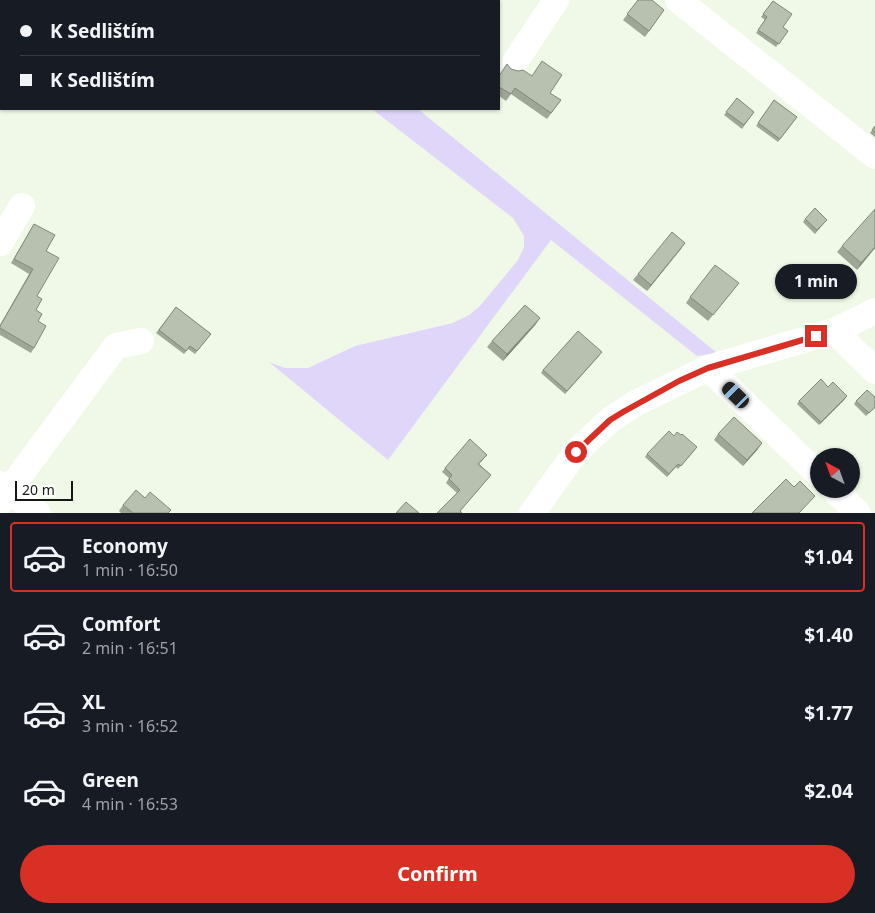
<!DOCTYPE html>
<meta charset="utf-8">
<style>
:root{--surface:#171b24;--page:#20242c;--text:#f1f3f6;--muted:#9ea1a6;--line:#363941;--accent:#d93025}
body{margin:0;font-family:"Noto Sans",sans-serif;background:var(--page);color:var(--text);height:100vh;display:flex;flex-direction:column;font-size:19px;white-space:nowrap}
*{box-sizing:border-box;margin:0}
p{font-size:16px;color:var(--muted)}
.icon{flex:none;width:28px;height:28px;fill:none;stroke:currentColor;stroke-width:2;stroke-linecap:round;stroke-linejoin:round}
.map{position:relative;height:513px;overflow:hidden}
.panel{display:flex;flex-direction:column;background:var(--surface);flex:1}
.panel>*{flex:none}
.guide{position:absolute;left:0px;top:0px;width:500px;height:110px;box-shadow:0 1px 4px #0004;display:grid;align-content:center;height:110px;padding:0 20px;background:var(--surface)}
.needle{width:32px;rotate:319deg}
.tools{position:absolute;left:810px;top:448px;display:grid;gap:10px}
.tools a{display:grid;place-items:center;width:50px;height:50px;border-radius:50%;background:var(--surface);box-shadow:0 1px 4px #0004;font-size:25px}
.scale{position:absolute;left:15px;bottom:12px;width:58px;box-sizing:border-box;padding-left:5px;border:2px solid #161913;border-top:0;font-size:14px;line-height:18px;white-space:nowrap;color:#161913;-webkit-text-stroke:4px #fff;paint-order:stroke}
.end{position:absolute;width:22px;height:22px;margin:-11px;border:6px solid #d93025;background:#fff;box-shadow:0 0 0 2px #fff}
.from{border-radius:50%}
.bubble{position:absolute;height:35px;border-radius:18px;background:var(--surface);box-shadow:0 1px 4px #0004;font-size:16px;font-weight:700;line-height:35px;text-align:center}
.car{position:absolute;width:15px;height:30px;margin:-15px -8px;border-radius:6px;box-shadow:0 0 4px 1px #0007;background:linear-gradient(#222 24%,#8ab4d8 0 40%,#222 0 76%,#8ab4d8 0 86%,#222 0)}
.guide b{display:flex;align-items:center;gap:18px;height:48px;font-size:19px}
.guide b+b{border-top:1px solid var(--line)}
.guide i{width:12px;height:12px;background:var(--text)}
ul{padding:9px 0 0;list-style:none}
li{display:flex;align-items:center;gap:15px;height:70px;margin:0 10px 8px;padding:0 10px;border:2px solid transparent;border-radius:5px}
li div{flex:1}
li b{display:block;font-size:19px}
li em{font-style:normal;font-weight:700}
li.active{border-color:var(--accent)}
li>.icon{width:45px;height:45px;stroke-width:1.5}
.button{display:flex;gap:10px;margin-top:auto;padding:10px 20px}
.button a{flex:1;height:58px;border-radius:30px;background:var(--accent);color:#fff;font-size:20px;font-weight:700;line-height:58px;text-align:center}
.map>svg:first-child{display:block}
.green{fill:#e0d6fa}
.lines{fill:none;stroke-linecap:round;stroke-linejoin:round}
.minor{stroke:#fff;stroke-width:26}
.wall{fill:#9ea696}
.shaded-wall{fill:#81877a}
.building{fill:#b8c1af;stroke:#81877a}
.route{stroke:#d93025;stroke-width:6}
</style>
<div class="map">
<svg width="875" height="513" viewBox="0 0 875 513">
<rect width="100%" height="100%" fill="#f0f9e7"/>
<path class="green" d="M372,109H418L717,353L697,356L551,240L388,460L269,362L285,368H308L355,346L453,323L469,315L479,307L518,260L524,247V236L513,218Z"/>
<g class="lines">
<path class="minor" d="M678,0L875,156
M515,62L556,0
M0,243L22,206
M834,331L875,371
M708,368L819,475
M0,484L38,513
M833,489L858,513
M0,502L116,346L141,341
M532,513L576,452L610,420L636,403L708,368L834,331L875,311"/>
</g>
<path class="wall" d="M320,0H346V1H322Z
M638,0L664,10L645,37L623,20Z
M773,1L783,27L788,31L776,47L756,33L765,20L761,17Z
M511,69L532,76L550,93L561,100L547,119L511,94L506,101L499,96V76Z
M737,98L754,112L742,129L724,115Z
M774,100L797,117L778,142L756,126Z
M875,126V137L870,133Z
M805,219L827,220L815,234L803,222Z
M34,224L46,251L37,296L36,310L38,321L34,348L31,353L0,335V325L29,274L11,263Z
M685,243L647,291L633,280L638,274Z
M842,246L875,248L857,270L837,252Z
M739,283L708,321L686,303L690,297Z
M176,307L211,334L195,354L188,349L184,354L156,333Z
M536,324L503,361L487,347L492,341Z
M600,355L565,394L541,373L543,370Z
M828,387L845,399L819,425L797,404L799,401Z
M856,401L875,408L866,416L854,404Z
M718,434L758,449L743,466L714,440Z
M674,436L695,450L678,469L676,467L667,477L645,457L647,454Z
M484,459L479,464L491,475L460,511L437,513L457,493L446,483L449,478L442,472L445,468Z
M145,498L169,513H121L119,511L123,505Z"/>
<path class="shaded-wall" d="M685,243L681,249L647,291L651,285Z
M875,247V248L857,270L861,263Z
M540,318L536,324L503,361L507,354Z
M847,396L845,399L819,425L821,422Z
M762,443L758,449L743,466L747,460Z"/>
<path class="building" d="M332,0H346V1H334Z
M638,0H652L664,10L649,31L627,14Z
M773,1L792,14L783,27L788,31L779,44L758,30L767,17L763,14Z
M542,61L562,75L550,93L561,100L551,113L515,88L511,94L499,87V76L507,64L511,69L518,71L523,70L532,76Z
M737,98L754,112L744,125L726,112Z
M774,100L797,117L780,139L758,123Z
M875,126V132L872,130Z
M815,208L827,220L817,230L805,219Z
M875,209V247L861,263L842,246Z
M34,224L55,235L46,251L59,258L37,296L42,299L36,310L42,314L38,321L46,326L34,348L0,328V326L33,269L14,259Z
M672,232L685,243L651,285L638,274Z
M715,265L739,283L713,315L690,297Z
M525,305L540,318L507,354L492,341Z
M176,307L211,334L197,351L190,346L186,351L159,330Z
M578,331L602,352L567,391L543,370Z
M821,379L828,387L833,382L847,396L821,422L799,401Z
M867,390L875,397V407L869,413L856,401Z
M734,417L762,443L747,460L718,434Z
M669,431L674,436L677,432L681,435L682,434L697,447L681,466L678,464L669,474L647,454Z
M470,439L487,455L478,464L491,475L460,511L462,513H437L460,490L449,479L452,475L445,468Z
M786,479L794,487L800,481L815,496L799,513H752Z
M136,490L145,498L150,492L171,510L168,513H133L123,505Z
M406,502L419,513H396Z"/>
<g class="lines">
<path class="route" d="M576,452L610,420L623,412L679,381L708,368L816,336"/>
</g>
</svg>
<div class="tools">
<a><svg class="needle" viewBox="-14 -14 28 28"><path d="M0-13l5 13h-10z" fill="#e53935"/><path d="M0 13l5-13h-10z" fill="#9ea1a6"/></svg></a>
</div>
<div class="scale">20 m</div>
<i class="end from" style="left:576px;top:452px"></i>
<i class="end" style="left:816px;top:336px"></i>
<div class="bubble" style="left:775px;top:264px;width:82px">1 min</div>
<i class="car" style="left:736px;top:395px;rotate:314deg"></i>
<div class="guide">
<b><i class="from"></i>K Sedlištím</b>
<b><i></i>K Sedlištím</b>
</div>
</div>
<section class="panel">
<ul>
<li class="active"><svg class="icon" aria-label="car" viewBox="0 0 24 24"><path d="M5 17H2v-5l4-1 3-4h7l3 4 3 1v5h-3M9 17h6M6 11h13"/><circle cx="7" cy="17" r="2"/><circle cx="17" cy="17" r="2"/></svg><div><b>Economy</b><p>1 min · 16:50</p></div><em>$1.04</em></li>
<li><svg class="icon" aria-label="car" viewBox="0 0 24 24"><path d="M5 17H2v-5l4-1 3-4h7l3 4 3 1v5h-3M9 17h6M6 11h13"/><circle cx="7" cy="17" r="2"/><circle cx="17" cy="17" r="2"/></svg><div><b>Comfort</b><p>2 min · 16:51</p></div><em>$1.40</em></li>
<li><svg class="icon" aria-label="car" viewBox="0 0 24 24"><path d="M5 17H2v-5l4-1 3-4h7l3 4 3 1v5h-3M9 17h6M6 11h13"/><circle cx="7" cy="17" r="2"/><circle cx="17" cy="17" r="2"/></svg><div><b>XL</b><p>3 min · 16:52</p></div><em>$1.77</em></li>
<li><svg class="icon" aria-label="car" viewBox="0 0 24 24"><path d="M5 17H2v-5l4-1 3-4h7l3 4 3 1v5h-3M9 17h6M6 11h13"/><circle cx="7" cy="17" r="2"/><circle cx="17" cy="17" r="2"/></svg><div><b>Green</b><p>4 min · 16:53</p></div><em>$2.04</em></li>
</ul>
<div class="button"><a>Confirm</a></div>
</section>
